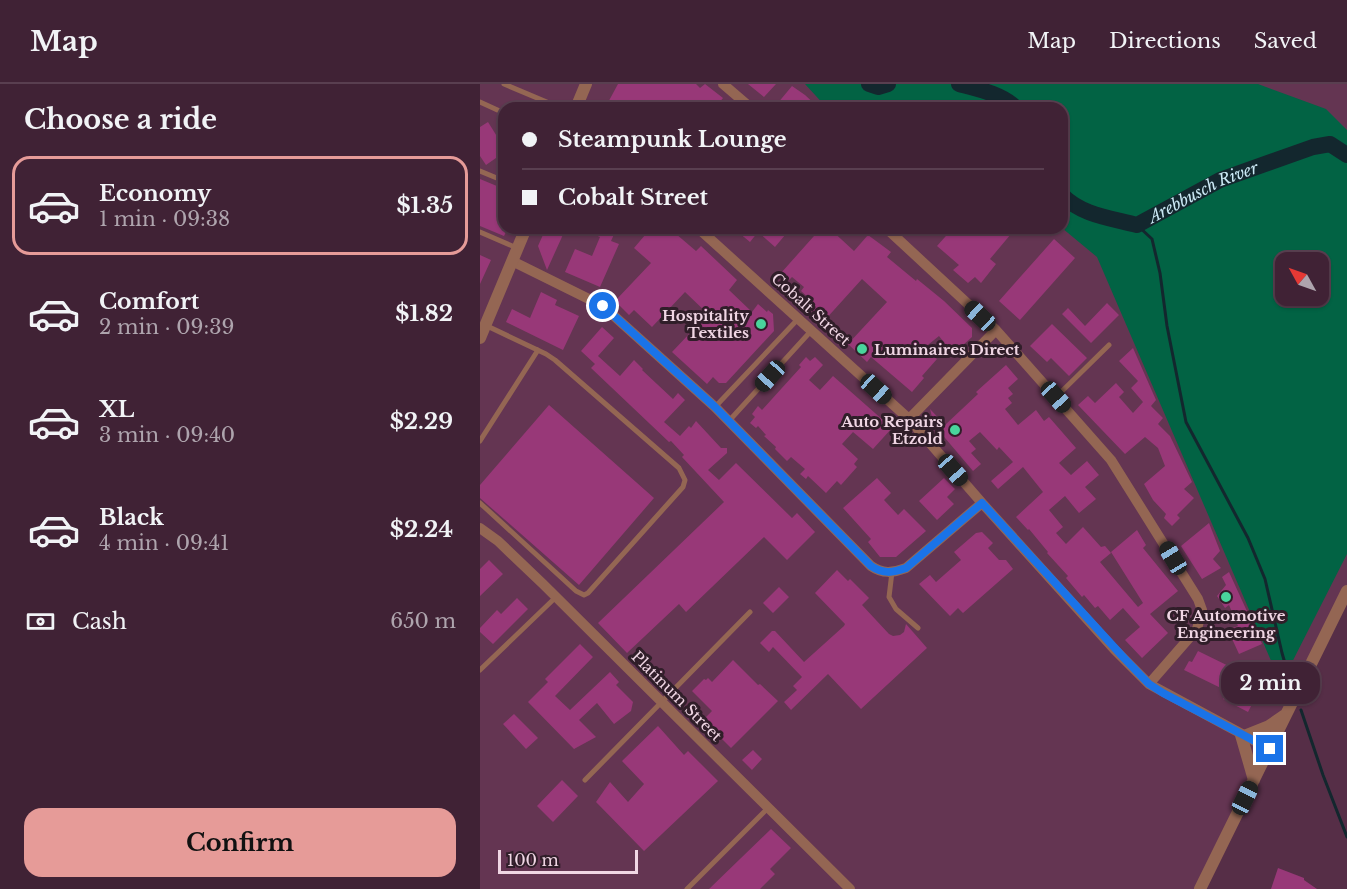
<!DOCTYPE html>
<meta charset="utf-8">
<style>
:root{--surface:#402235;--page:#4b2f41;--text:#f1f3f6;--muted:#aea4ad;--line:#593f50;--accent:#e69b98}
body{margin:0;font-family:"Libre Baskerville",serif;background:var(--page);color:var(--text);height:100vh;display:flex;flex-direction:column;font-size:22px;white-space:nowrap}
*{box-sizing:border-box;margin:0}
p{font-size:20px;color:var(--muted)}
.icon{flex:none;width:33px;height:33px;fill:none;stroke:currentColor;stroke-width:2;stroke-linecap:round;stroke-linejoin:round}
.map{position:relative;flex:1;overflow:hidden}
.drawer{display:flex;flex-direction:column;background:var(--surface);width:480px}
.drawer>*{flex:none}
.top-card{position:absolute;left:18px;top:18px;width:570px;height:132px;border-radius:18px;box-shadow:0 2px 4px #0004,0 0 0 2px var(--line);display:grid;align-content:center;height:132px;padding:0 24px;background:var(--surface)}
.needle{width:39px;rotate:310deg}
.buttons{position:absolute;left:795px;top:168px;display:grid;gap:12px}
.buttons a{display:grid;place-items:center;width:54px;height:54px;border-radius:12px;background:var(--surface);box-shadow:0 2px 4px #0004,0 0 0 2px var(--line);font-size:30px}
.scale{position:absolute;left:18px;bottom:15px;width:140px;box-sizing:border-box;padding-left:6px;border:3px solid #f0d6e4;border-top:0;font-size:16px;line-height:21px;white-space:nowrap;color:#f0d6e4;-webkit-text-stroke:4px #301e29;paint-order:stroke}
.end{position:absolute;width:27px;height:27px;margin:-14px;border:8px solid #1a73e8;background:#fff;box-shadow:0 0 0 3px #fff}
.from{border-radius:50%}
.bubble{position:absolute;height:42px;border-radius:18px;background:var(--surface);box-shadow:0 2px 4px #0004,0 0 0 2px var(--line);font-size:20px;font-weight:800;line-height:42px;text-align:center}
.car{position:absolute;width:18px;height:36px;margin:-18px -9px;border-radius:8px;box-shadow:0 0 4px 2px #0007;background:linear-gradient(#222 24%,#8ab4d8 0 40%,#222 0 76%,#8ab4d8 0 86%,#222 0)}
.top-card b{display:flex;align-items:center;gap:21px;height:57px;font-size:22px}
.top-card b+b{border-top:2px solid var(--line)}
.top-card i{width:15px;height:15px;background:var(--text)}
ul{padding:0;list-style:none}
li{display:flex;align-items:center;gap:18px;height:99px;margin:0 12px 9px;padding:0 12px;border:3px solid transparent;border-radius:18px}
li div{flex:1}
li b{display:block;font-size:22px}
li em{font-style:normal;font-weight:800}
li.on{border-color:var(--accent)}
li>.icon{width:54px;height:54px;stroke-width:1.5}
h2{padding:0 24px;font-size:27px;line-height:72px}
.pay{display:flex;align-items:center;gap:15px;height:66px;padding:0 24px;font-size:22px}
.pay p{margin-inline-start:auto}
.primary-button{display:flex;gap:12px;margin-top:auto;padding:12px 24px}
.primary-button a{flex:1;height:69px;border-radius:18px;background:var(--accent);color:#111;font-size:24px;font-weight:800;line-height:69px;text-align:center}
header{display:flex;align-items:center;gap:36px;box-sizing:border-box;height:84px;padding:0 30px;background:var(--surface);border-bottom:2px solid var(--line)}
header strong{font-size:28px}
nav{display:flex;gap:33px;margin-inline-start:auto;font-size:21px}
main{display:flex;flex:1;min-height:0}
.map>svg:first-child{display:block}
.built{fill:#643552;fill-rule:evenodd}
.green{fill:#026344;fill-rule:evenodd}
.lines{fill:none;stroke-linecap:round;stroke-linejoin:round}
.stream{stroke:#13272e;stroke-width:3}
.river{stroke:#13272e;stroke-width:16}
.building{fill:#983878}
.service{stroke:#946653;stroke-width:5}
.minor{stroke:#946653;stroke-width:10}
.tertiary{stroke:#946653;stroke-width:12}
.route{stroke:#1a73e8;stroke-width:8}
.poi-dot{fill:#49d49c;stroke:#301e29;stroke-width:2}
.labels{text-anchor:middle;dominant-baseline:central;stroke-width:6;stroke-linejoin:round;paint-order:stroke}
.street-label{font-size:15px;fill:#f0d6e4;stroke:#301e29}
.poi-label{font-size:15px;font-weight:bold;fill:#f0d6e4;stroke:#301e29;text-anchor:end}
.water-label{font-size:16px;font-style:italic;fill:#cbe9f5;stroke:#301e29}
</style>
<header>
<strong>Map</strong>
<nav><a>Map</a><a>Directions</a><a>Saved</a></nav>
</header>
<main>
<section class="drawer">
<h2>Choose a ride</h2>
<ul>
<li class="on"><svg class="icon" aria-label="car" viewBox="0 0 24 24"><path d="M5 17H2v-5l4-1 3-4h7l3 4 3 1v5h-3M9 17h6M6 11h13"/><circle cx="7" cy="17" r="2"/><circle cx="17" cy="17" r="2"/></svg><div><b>Economy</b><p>1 min · 09:38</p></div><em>$1.35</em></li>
<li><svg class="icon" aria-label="car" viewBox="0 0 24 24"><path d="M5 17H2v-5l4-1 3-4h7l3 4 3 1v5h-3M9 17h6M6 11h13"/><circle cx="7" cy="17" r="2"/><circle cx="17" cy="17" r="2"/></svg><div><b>Comfort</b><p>2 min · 09:39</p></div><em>$1.82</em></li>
<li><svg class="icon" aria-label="car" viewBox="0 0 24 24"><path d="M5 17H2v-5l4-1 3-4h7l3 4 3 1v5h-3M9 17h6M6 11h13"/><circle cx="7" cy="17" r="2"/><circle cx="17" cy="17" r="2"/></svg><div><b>XL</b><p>3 min · 09:40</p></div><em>$2.29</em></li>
<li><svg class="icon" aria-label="car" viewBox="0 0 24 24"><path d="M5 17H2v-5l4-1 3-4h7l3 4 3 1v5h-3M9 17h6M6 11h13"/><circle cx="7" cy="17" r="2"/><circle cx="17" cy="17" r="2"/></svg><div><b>Black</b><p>4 min · 09:41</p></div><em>$2.24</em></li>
</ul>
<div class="pay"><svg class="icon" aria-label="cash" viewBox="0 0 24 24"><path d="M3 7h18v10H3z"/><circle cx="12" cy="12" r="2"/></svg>Cash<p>650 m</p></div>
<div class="primary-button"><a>Confirm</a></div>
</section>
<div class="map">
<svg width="867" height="805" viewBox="0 0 867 805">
<rect width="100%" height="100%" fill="#562e47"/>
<path class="built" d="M0,0H867V507L720,805H0ZM24,24H582V144H24ZM806,178H838V212H806Z"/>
<path class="green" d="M325,0H778L846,25L867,46V470L801,600L617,173L582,144V24H347ZM806,178H838V212H806Z"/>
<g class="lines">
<path class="stream" d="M657,141L672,155L680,189L687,242L706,338L768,454L785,495L802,569L809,593
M821,626L843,691L867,753"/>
<g class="river">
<path d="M389,0L398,3L408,0"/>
<path d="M479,0C498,5 522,10 536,24"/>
<path id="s1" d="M582,111C601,131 631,134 657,141L740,96L833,63L850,60L867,71"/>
</g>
</g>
<path class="building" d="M138,0H216L220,4L225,0L243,14L235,24H125Z
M268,0H296L284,13Z
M312,2L325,11L339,24H301L297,20Z
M8,38L18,54L24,50V87L16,74L6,81L0,72V43Z
M0,95L24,105V144H28L24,152L0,142Z
M66,144H86L67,186L58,162Z
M99,144H137L131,157L139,160L120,203L85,188L95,165L112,172L120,153Z
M171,144H189L216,167L221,162L257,196L249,206L272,228L278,220L287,228L288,226L293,230L294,247L246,299H239L233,293L227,300L192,268L228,230L205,208L172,243L154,226L149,231L135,217L171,179L154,164Z
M253,144H311L295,163L278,148L270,158Z
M325,144H349L374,167L388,151L411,168L407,173L436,197L437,195L464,217L492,244V253L473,270L459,252L444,264L457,275L442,292L444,294L432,308L391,273L387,278L368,260L407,218L382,195L344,237L327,221L331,216L321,207L324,203L312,193L309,196L301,189L334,152Z
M473,144H536L510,175L516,180L501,199L495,193L488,199L473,186L479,181L457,162Z
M574,155L595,174L540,236L519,217Z
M0,171L11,176L0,200Z
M61,208L77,216L75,221L99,232L83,266L26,238L32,225L50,234Z
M627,219L639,231L611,259L582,230L588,224L605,242Z
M572,240L607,274L589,292L571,274L567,278L550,262Z
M122,243L134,254L118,272L140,292L154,276L163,285L162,286L193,315L198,309L205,316L184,338L200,352L209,342L211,344L216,337L241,364H247V369L228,386L239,396L256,379L312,434L317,429L335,448L307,476L284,453L206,528L199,520L147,569L118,539L244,418L202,373L204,371L191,357L189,358L111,284L115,280L101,267Z
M653,264L676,316L671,322L683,334L678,340L690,352L712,398L704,405L714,414L697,431L700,434L692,442L684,434L686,430L673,416L664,400L685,382L678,364L665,353L645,370L598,321L608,312L615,319L636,299L644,308L639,313L653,329L663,318L651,304L658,297L639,277Z
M326,273L330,277L335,273L343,281L329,296L340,306L353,292L412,344L393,365L373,348L362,360L378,375L374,380L377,383L361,401L357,397L346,409L328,392L326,395L320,390L325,385L311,373L307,377L295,365L296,363L284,352L286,351L278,342L276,344L270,339L275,333L272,330L278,322L282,326L321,283L319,281Z
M526,281L538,295L528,304L533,310L528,314L532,319L525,325L538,341L556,326L564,337L569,333L596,364L579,379L591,391L607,377L619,391L605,403L616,415L599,429L585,412L569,426L583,443L576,449L586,460L603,443L621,463L625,462L631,469L620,478L658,523L663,519L631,468L657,446L666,461L663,464L698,507L670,530L688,549L662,574L645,556L660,543L643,524L630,536L618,522L615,524L604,511L602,513L586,494L588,492L567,469L568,468L549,445L548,446L536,433L563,408L543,383L518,405L511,397L533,378L519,363L517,366L500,348L489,357L496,365L491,369L501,380L493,387L454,341L450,325L465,341L498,310L496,308Z
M69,321L174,414L99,501L0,414V401Z
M397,394L411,409L404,416L418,431L424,425L446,447L416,473H400L388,458L391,455L363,424Z
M464,394L475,405L467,413L474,420L457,436L439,417Z
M729,439L740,467L733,475L741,484L722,495L701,462Z
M502,448L513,459L508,464L519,476H526L533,485L483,529L478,524L470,532L439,500L450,491L456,498L481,476L474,468L496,449Z
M9,476L23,490L0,512V485Z
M357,486L368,497L370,495L389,514L382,521L409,550L413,552L420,551L424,548L426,540L447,564L381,625L348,590L311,626L304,618L317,606L313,602L322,593L293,563L289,568L280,559L292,547H295L324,578L364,542L365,540L335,509Z
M749,488L782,560L759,570L748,546L758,542L749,521L745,524L737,512L746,501L742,493Z
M299,503L309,513L293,529L283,519Z
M37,514L48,525L13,560L0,548V544L17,526L21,530Z
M100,560L113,573L75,612L90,626L130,588L139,598L136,601L153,618L151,627L134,640L117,619L99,636L116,653L94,665L48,618L68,598L65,595Z
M718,567L769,592L772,584L787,591L768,628L743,615L747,607L704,586L709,577L712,578Z
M253,576L278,601L280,600L298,617L251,664L223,636L232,627L212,607L224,595L226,596L228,594L232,598Z
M34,630L58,654L46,665L23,640Z
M178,642L204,671L208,667L238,697L164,767L116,718L130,698L148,718L164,700L142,677Z
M273,666L282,675L272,686L262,676Z
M82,696L98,712L73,738L57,722Z
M291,745L311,764L290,785L295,790L280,805H229Z
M798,784L824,794V796L837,805H791Z"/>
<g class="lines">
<path class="service" d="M24,0L81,24
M0,18L24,29
M0,87L24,97
M0,148L37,164
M576,313L629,261
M235,323L318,235
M248,338L331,247
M0,357L58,266
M0,419L96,507L104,511L108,509L203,403L205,396L199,384L75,276L66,270L5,241
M412,488L409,513L416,525L438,544
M0,586L76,513
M105,696L270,528
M207,805L288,724"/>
<path class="minor" d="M243,0L271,24
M218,144L429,335L502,419L634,565L669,600L790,665
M406,144L516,246L631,376L718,515L722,526L717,545L669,600
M32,177L123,222L235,323L391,482C403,490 412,489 426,484L502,419
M429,335L516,246
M0,444L18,457L63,500L370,805"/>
<path class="tertiary" d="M96,24L106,0
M0,254L46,144
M761,651L774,696
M764,652L789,642L805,631
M720,805L867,507"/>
</g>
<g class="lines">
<path class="route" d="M123,222L235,323L391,482C403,490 412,489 426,484L502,419L644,574L669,600L683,609L790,665"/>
</g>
<g class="poi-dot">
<circle cx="281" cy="240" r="6"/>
<circle cx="382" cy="265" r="6"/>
<circle cx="475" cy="346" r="6"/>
<circle cx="746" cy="513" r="6"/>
</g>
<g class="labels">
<g class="street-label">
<text transform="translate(331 225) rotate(42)">Cobalt Street</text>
<text transform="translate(197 612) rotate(45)">Platinum Street</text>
</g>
<g class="poi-label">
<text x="269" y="231">Hospitality<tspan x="269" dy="17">Textiles</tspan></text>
<text x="394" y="265" text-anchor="start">Luminaires Direct</text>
<text x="463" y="337">Auto Repairs<tspan x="463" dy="17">Etzold</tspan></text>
<text x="746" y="531" text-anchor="middle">CF Automotive<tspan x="746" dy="17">Engineering</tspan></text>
</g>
<g class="water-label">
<text stroke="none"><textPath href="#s1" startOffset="156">Arebbusch River</textPath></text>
</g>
</g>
</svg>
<div class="buttons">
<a><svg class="needle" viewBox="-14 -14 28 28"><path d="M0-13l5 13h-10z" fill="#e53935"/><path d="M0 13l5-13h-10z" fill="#aea4ad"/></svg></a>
</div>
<div class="scale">100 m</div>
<i class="end from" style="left:123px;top:222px"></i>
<i class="end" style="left:790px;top:665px"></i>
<div class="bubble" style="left:741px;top:578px;width:99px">2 min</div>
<i class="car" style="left:500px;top:232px;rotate:313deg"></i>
<i class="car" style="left:290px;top:292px;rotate:222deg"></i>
<i class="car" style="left:396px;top:305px;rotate:132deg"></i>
<i class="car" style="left:576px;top:313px;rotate:138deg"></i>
<i class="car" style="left:473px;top:386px;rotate:139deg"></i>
<i class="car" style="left:693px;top:474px;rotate:329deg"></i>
<i class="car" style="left:765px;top:714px;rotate:26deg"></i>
<div class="top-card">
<b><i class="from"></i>Steampunk Lounge</b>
<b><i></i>Cobalt Street</b>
</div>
</div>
</main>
